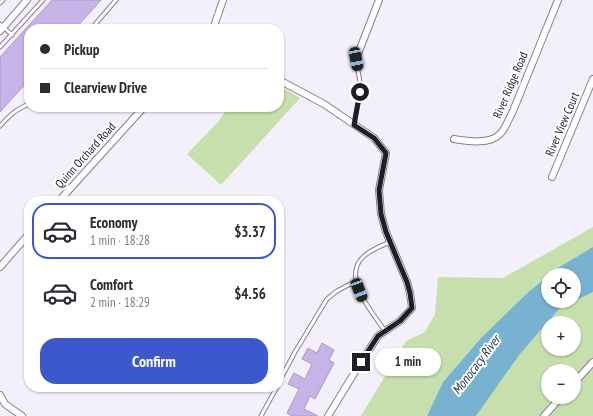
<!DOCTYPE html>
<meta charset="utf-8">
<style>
:root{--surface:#fff;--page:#f7f7f7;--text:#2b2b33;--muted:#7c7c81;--line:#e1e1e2;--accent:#3c58ca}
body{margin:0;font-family:"PT Sans Narrow",sans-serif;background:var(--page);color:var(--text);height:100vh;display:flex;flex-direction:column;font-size:15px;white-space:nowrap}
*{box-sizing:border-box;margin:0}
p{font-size:13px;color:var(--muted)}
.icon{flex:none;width:22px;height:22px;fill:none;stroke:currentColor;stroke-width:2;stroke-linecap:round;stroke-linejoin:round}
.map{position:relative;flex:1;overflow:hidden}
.sheet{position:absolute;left:24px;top:196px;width:260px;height:196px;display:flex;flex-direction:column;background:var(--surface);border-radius:16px;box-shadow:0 1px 3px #0004}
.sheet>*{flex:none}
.hud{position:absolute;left:24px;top:24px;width:260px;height:88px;border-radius:16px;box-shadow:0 1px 3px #0004;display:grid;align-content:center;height:88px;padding:0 16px;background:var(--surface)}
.controls{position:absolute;left:541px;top:268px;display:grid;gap:8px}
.controls a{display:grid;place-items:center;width:40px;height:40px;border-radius:50%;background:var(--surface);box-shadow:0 1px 3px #0004;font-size:20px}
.end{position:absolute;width:18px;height:18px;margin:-9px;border:5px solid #211d27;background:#fff;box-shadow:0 0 0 2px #fff}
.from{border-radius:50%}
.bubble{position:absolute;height:28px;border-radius:14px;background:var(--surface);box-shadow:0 1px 3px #0004;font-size:13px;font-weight:700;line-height:28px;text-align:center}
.car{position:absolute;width:12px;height:24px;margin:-12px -6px;border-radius:5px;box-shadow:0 0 3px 1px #0007;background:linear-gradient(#222 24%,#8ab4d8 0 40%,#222 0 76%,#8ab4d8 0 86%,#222 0)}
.hud b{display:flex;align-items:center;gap:14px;height:38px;font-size:15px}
.hud b+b{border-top:1px solid var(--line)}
.hud i{width:10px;height:10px;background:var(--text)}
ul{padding:7px 0 0;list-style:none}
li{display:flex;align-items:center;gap:12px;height:56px;margin:0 8px 6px;padding:0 8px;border:2px solid transparent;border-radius:16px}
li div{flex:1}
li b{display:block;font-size:15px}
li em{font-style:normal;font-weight:700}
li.selected{border-color:var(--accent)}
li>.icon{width:36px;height:36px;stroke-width:1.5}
.cta{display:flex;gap:8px;margin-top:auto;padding:8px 16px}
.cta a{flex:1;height:46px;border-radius:16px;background:var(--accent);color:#fff;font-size:16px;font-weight:700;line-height:46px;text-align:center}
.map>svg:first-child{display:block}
.green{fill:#c6dfad;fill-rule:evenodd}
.water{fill:#77b2d0;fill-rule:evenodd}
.building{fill:#c6b3e7;stroke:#a79eb7}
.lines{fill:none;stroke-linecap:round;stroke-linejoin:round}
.lane-casing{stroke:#877e97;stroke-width:5}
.street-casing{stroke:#877e97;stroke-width:8}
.lane{stroke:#fff;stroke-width:3}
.street{stroke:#fff;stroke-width:6}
.route{stroke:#211d27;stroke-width:5}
.labels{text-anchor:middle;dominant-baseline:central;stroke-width:4;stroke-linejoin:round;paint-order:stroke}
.street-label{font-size:12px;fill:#211d27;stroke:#fff}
.water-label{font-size:13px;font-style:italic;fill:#122f3c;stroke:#fff}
</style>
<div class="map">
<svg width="593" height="416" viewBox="0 0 593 416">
<rect width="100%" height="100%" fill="#f4f0fb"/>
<path class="green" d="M279,85L300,98L221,185L187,154L218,122L228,107H279Z
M593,227V247L553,270L524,296L481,338L443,382L427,416H361L406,341L425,332L435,314L438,277L503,278Z
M593,292V416H476L520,354L559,309ZM548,323H574V349H548ZM548,371H574V397H548Z"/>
<path class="water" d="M593,247V292L559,309L520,354L476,416H427L443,382L481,338L524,296L554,270ZM548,275H574V301H548Z"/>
<path class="building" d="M52,0H101L75,29H29V80L0,112V57Z
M322,343L334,350L329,360L334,363L315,399L310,396L304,409L318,416H292L287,413L299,389L288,384L294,373L305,379L312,364L302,359L308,348L317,353Z"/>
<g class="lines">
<defs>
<path id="lane" d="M0,3L3,0
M0,24L12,35
M91,29L116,0
M0,47L43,0
M354,124L360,92V82L356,59
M0,126C10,115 15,110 29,104
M385,331C373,313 341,278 363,257C370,250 381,246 390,242
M279,382L295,352L327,299L337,291L356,281
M261,416L277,387"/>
<path id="street" d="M213,29L223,0
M0,31L27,0
M356,59L379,0
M279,80L324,104L374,138L386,153L379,190L381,214L386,232L407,282L410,293L412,308L400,321L378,336L361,362L328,416
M454,139C467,141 490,145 500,134C506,128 509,118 513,111L558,0
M552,177L593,79
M59,201L144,107
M0,267L29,234
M574,383L593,362
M0,395L5,404L22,416
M544,416L561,397"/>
</defs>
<use href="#lane" class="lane-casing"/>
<use href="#street" class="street-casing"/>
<use href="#lane" class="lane"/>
<use href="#street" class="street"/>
</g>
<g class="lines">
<path class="route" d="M360,92L354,125L374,138L386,153L379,190L381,214L386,232L401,268L407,282L410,293L412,308L400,321L378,336L361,362"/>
</g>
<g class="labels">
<g class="street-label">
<text transform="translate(510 85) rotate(-67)">River Ridge Road</text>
<text transform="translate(562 124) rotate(-67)">River View Court</text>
<text transform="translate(85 155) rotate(-48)">Quinn Orchard Road</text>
</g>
<g class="water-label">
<text transform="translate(476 365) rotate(-53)">Monocacy River</text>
</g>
</g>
</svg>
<div class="controls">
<a><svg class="icon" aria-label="locate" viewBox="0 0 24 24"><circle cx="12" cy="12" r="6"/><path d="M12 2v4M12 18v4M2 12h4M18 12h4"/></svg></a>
<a>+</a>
<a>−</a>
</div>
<i class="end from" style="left:360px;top:92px"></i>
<i class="end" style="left:361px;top:362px"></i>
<div class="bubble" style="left:375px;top:348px;width:66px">1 min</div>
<i class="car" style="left:356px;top:59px;rotate:169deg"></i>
<i class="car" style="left:359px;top:290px;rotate:159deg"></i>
<div class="hud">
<b><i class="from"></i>Pickup</b>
<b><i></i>Clearview Drive</b>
</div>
<section class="sheet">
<ul>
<li class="selected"><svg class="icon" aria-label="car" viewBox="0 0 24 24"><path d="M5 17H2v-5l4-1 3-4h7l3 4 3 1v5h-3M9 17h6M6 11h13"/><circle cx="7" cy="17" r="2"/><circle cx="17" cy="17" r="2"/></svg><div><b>Economy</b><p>1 min · 18:28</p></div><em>$3.37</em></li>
<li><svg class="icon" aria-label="car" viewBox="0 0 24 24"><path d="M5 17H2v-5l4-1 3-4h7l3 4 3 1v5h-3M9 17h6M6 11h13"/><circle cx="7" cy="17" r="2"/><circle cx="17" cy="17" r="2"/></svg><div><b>Comfort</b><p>2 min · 18:29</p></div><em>$4.56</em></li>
</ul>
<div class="cta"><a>Confirm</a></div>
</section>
</div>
